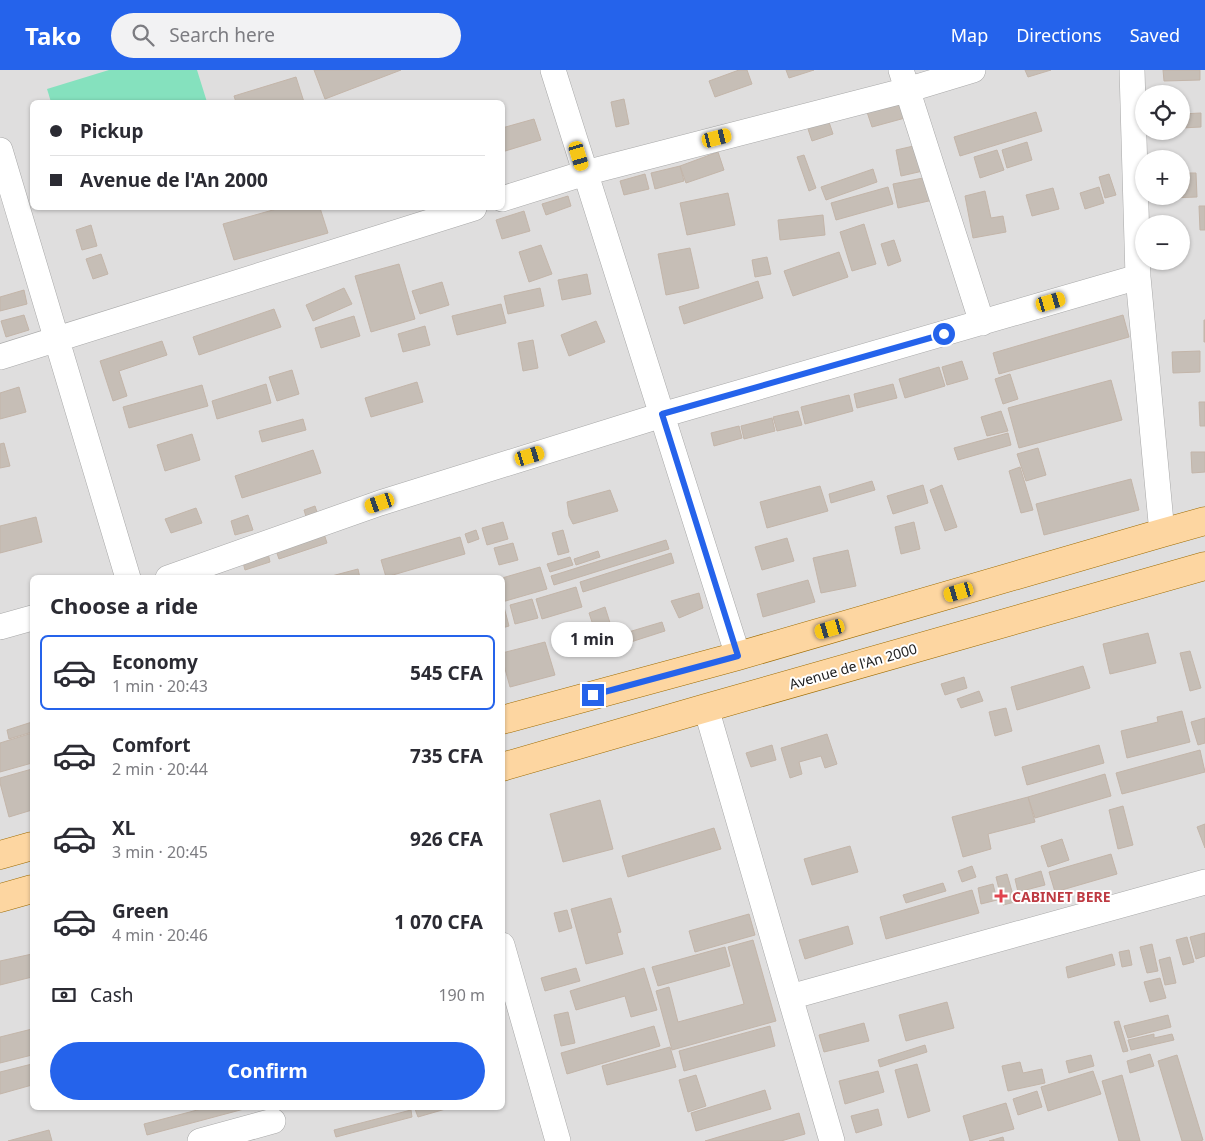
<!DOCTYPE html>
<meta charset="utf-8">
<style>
:root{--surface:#fff;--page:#f2f2f3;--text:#2b2b33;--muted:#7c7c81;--line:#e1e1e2;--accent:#2563eb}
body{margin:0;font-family:"Noto Sans",sans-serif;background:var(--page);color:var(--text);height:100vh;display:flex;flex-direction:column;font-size:19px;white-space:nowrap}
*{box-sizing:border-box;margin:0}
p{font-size:16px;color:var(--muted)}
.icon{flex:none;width:28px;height:28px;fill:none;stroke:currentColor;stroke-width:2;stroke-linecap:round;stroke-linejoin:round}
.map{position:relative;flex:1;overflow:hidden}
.details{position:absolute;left:30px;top:505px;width:475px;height:535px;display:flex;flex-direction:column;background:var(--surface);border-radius:8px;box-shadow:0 1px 4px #0004}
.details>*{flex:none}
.top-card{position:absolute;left:30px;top:30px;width:475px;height:110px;border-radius:8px;box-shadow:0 1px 4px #0004;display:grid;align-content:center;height:110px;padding:0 20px;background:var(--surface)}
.tools{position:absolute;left:1135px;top:15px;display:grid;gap:10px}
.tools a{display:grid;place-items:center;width:55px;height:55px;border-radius:50%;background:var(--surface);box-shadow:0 1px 4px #0004;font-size:25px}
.end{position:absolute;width:22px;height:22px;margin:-11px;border:6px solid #2563eb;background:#fff;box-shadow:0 0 0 2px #fff}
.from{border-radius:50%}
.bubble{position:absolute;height:35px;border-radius:18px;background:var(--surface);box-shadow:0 1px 4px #0004;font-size:16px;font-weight:700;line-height:35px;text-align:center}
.car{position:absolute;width:15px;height:30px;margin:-15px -8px;border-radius:6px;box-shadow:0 0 4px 1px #0007;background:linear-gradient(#f5c518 24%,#345 0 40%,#f5c518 0 76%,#345 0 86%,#f5c518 0)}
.top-card b{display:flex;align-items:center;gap:18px;height:48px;font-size:19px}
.top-card b+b{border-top:1px solid var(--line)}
.top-card i{width:12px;height:12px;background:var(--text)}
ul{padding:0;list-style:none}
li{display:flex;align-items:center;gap:15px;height:75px;margin:0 10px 8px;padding:0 10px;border:2px solid transparent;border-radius:8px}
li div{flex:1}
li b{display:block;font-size:19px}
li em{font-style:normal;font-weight:700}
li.selected{border-color:var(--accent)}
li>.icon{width:45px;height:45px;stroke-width:1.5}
h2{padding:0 20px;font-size:22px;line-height:60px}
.pay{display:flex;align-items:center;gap:12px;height:55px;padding:0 20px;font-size:19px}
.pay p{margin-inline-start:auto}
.cta{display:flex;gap:10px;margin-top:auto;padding:10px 20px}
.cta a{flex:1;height:58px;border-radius:30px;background:var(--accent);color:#fff;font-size:20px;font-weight:700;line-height:58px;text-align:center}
header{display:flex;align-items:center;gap:30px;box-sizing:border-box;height:70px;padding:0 25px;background:var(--accent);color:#fff}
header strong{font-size:24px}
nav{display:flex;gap:28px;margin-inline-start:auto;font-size:18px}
.search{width:350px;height:45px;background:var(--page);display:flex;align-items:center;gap:12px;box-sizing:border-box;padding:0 18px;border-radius:28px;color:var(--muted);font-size:19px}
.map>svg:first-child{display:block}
.residential{fill:#dfdede;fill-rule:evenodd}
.pitch{fill:#85e1be}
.building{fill:#c6beb6;stroke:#c3b5a9}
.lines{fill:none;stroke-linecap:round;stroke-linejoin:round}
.street-casing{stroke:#a8a8a8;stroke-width:26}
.primary-casing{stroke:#9e6b00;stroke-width:29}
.street{stroke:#fff;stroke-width:25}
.primary{stroke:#fdd6a1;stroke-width:28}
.route{stroke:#2563eb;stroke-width:6}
.health-dot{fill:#e0444e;stroke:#fff;stroke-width:2}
.labels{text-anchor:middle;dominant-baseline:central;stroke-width:4;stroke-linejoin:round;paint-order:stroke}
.street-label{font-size:14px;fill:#212121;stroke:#fff}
.health-label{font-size:14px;font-weight:bold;fill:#be3a42;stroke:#fff;text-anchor:start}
</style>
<header>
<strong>Tako</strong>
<div class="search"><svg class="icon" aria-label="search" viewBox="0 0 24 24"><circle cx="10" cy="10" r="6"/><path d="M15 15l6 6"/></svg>Search here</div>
<nav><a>Map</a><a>Directions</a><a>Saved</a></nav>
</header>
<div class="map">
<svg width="1205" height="1071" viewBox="0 0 1205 1071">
<rect width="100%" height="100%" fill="#f1eee7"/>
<path class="residential" d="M0,0H1205V1071H0ZM1144,24H1181V61H1144ZM32,32H502V138H32ZM1144,89H1181V126H1144ZM1144,154H1181V191H1144ZM32,508H502V1038H32Z"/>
<path class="pitch" d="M109,0H197L207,32H51L47,19Z"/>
<path class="building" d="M314,0H401L325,29Z
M739,0H747L752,14L715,27L709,11Z
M786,0H814L789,8Z
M1025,0H1051L1028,7Z
M1163,0H1200V10L1164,11Z
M296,7L304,32H236L234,26Z
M624,29L629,54L616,57L611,32Z
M900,29L905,48L872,57L866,39Z
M1036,42L1042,61L960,86L954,67Z
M1201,43V57L1181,58V44Z
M534,49L541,70L502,82V58Z
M828,49L833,64L812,71L807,56Z
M1027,72L1032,90L1007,98L1002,80Z
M918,75L923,101L901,106L896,80Z
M997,80L1004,100L980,108L974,87Z
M718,82L724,100L686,113L680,96Z
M804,85L816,118L809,121L797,87Z
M680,96L684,111L655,119L651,103Z
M873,99L877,112L826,130L821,117Z
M1181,103H1196L1197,127L1170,128V126H1181Z
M645,104L649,119L624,125L620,111Z
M1109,104L1116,125L1105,128L1099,107Z
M928,107L933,130L898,138L893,114Z
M888,117L893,134L836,150L831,133Z
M1099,117L1104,133L1085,139L1080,123Z
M1053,118L1059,139L1032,146L1026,125Z
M985,121L991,148L1003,146L1006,162L973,168L965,126Z
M728,123L735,155L687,165L680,133Z
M568,126L571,136L546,145L542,134Z
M1199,136H1205V160H1200Z
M280,138H320L328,163L234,190L223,154Z
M524,141L530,161L502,169L496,150Z
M823,145L825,165L780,170L778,150Z
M864,154L876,194L852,201L840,162Z
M91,155L97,176L82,180L76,160Z
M894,170L901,191L888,196L881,174Z
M541,175L552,204L529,212L519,182Z
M690,178L699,218L666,225L658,184Z
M839,182L848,207L793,226L784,201Z
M101,184L108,204L93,209L86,189Z
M767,187L771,204L755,207L752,190Z
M399,194L415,249L371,262L355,206Z
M587,204L591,224L562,230L558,210Z
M758,211L763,228L684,254L679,237Z
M442,212L449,235L420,244L412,221Z
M344,218L352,234L313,251L306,235Z
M540,218L544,236L508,244L504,226Z
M24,220L27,234L0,241V227Z
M501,234L506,253L457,265L452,246Z
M274,239L281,257L199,285L193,267Z
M24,245L29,260L6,267L1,251Z
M1123,245L1129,267L999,304L993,283Z
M354,246L360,266L321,278L315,258Z
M1204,250H1205V272H1204Z
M596,251L605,272L569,286L561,265Z
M425,256L430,275L403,282L398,264Z
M533,270L538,298L523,301L518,273Z
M162,271L167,285L119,301L127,326L113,331L100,291Z
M1200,281V302L1173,303L1172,282Z
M962,291L968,309L947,315L942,297Z
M939,297L945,316L905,328L899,309Z
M292,300L299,324L277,331L269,307Z
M1010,304L1018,329L1003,334L995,309Z
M1111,310L1122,350L1019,378L1008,338Z
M417,312L423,332L371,347L365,328Z
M266,314L271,333L217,349L212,331Z
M893,314L897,328L857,338L854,324Z
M202,315L208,336L129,358L123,337Z
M19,317L26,342L0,349V323Z
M849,325L853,341L805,354L801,337Z
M1199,332H1205V356H1200Z
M798,341L802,355L777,361L773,347Z
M1001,341L1008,361L987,366L981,347Z
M772,348L775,361L744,369L741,356Z
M303,349L306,360L262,372L259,361Z
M739,356L742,368L714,376L711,363Z
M1008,363L1011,375L958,390L954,378Z
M192,364L200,390L165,401L157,375Z
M4,373L10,396L0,398V374Z
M1038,378L1046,405L1026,411L1017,384Z
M313,380L321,403L242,428L235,406Z
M1191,382H1205V402L1192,403Z
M1020,397L1033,440L1021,443L1009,401Z
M1131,409L1139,440L1044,465L1036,434Z
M872,411L875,420L831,433L829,424Z
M923,415L928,433L893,444L887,426Z
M942,415L957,457L945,461L930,420Z
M820,416L828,441L767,458L760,432Z
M610,420L618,441L573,454L569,446L567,432Z
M315,436L327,473L279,489L273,472L310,460L304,440Z
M196,438L202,453L171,463L165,449Z
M248,445L253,460L235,465L231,451Z
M36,447L42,472L0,483V456Z
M503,452L508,469L487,475L482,458Z
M914,452L920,479L901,484L895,457Z
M476,460L479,469L468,473L465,464Z
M563,460L569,482L558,485L552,463Z
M460,467L465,484L386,507L381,490Z
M787,468L794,491L762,500L755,477Z
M666,470L669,479L554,515L551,506Z
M513,473L518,490L499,495L494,478Z
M266,474L270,492L245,500L240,481Z
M848,480L856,516L821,523L813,488Z
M598,481L600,487L576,495L574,489Z
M671,483L674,493L583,522L580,512Z
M570,487L573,495L550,502L547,494Z
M540,497L547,519L502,532V508Z
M358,499L360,508H324Z
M808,510L815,532L763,547L757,524Z
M576,517L582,537L542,549L536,529Z
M699,523L703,538L679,548L671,531Z
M532,529L538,548L515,554L510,535Z
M504,537L509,556L502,558V538Z
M605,537L611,556L595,561L589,543Z
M662,552L665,561L609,579L605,569Z
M1148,563L1156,593L1110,604L1103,574Z
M545,572L555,605L510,617L502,588V583Z
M1190,581L1201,618L1190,621L1180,583Z
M1083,596L1090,618L1017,640L1011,617Z
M964,607L967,618L945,625L941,614Z
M979,621L983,631L961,638L957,629Z
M1006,638L1012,661L995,666L989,642Z
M1182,641L1190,672L1127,688L1121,661L1158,652L1157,647Z
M1205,648V673L1198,675L1191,652Z
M32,652V662L9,669L7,660Z
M32,663V693L0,702V673Z
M827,664L837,694L825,698L821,686L799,692L802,704L790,708L781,678Z
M772,675L776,690L751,697L746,683Z
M1099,675L1104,693L1027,715L1022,697Z
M1200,680L1205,702L1122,724L1116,703Z
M32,699V740L9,747L0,713V708Z
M1105,704L1111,726L1035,748L1028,727Z
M1028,727L1035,752L988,764L991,779L963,787L952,747Z
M600,730L613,779L563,792L550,744Z
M1123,736L1133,775L1118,779L1109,740Z
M1205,754V778L1197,757Z
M714,758L721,779L628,807L622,786Z
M1062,769L1069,790L1048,797L1041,776Z
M850,776L858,802L812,815L804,789Z
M1111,784L1117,804L1055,822L1049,802Z
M972,796L976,807L962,812L958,801Z
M1041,801L1045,815L1018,822L1015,809Z
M1007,804L1015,832L1003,835L996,807Z
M943,813L946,821L906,833L903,825Z
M993,814L997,830L981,834L978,818Z
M972,820L979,843L886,869L880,847Z
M611,828L621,862L617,863L623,884L586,894L571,839Z
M567,840L572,858L559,862L554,843Z
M749,844L755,865L695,882L689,861Z
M848,856L853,874L805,889L799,870Z
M1205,863V886L1196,889L1190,867Z
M1187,867L1194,892L1183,895L1176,870Z
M753,870L776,951L672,980L656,921L669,917L678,952L744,934L728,877Z
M1152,874L1158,901L1147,903L1140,877Z
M725,877L730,896L658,916L652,897Z
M1129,880L1132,895L1122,897L1119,882Z
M32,884V907L0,915V891Z
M1112,884L1115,895L1068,908L1066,897Z
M1170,887L1176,913L1165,915L1159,890Z
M576,898L580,911L545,921L541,908Z
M644,898L657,940L631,947L625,926L576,940L570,921Z
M1160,908L1166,928L1150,932L1144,912Z
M947,932L954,958L906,971L899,945Z
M568,942L575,973L561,976L554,945Z
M1168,945L1171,957L1128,968L1124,956Z
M1119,951L1128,981L1123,982L1114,952Z
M864,953L869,971L824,982L819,965Z
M654,956L660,976L567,1004L561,983Z
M770,956L775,976L684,1001L679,981Z
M32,959V985L0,993V967Z
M1154,964V968L1172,964L1174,970L1131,980L1128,970Z
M925,975L927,982L880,997L878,990Z
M670,977L676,997L607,1015L602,996Z
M1150,984L1154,996L1130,1003L1127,991Z
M1091,985L1094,996L1069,1003L1066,991Z
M1177,985L1203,1070L1200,1071H1182L1158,991Z
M1020,992L1023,1003L1042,999L1045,1013L1008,1021L1002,996Z
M32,994V1015L0,1024V1002Z
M917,994L930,1041L908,1048L895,1000Z
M878,1001L884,1022L845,1034L839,1011Z
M1093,1001L1101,1024L1048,1041L1041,1017Z
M696,1005L706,1036L688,1042L679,1010Z
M1122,1005L1140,1071H1119L1102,1011Z
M765,1020L771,1039L696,1061L691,1043Z
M1037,1021L1042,1037L1018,1045L1013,1029Z
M1006,1033L1014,1059L970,1071L963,1046Z
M205,1038H243L244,1039L147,1065L144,1054Z
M419,1038H449L418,1047L415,1039Z
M878,1039L882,1055L856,1063L851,1046Z
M411,1040L412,1047L336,1067L334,1060Z
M799,1043L805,1064L781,1071H705Z
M49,1060L52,1071H8Z
M1003,1067L1004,1071H989Z"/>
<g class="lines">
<defs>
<path id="street" d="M553,0L738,586
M901,0L982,253
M1132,0L1138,207L1162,463
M0,80L128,508
M502,129L585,103L907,20L973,0
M0,287L474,138
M168,508L380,433L662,345L1138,207
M0,557L32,548
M706,638L832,1071
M502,875L558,1071
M790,927L1205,812
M200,1071L273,1051"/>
<path id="primary" d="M502,650L738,586L1162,463L1205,451
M502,697L706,638L1205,496
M0,785L32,776
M0,828L32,819"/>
</defs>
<use href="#street" class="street-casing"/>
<use href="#primary" class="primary-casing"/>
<use href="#street" class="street"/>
<use href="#primary" class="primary"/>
</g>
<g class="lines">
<path class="route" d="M593,625L738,586L662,344L944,264"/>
</g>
<path class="health-dot" d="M998.5 818.5h5v5h5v5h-5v5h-5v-5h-5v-5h5z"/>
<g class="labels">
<g class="street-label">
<text transform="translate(853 596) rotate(-16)">Avenue de l'An 2000</text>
</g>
<g class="health-label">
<text x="1012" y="826">CABINET BERE</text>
</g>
</g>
</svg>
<div class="tools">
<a><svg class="icon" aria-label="locate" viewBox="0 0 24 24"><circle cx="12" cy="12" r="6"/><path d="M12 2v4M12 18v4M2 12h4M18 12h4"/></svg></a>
<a>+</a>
<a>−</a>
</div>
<i class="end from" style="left:944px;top:264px"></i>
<i class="end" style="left:593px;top:625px"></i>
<div class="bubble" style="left:551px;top:552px;width:82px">1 min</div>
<i class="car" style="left:717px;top:68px;rotate:76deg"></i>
<i class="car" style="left:579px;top:86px;rotate:163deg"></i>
<i class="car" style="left:1051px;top:232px;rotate:74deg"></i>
<i class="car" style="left:530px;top:386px;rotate:73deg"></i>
<i class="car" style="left:380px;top:433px;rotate:251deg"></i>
<i class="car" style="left:959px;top:522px;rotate:254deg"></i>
<i class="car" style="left:830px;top:559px;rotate:254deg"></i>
<div class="top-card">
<b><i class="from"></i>Pickup</b>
<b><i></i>Avenue de l'An 2000</b>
</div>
<section class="details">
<h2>Choose a ride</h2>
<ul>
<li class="selected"><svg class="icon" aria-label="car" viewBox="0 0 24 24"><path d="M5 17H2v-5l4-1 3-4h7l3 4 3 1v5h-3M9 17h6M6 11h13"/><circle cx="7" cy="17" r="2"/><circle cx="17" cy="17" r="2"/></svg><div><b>Economy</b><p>1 min · 20:43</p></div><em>545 CFA</em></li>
<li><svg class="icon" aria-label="car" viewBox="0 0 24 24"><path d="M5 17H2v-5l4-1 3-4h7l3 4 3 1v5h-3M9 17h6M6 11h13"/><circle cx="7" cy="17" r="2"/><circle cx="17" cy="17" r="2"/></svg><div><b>Comfort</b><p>2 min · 20:44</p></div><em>735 CFA</em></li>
<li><svg class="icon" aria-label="car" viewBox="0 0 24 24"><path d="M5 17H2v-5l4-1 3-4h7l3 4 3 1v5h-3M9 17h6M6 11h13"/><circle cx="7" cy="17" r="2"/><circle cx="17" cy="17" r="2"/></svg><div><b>XL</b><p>3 min · 20:45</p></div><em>926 CFA</em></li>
<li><svg class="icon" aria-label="car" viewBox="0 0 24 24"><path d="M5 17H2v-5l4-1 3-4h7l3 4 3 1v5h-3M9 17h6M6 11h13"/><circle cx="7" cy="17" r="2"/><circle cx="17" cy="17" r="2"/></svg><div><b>Green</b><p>4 min · 20:46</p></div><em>1 070 CFA</em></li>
</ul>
<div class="pay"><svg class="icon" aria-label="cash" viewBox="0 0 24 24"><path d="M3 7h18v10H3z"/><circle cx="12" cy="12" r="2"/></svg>Cash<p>190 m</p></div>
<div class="cta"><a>Confirm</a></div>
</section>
</div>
